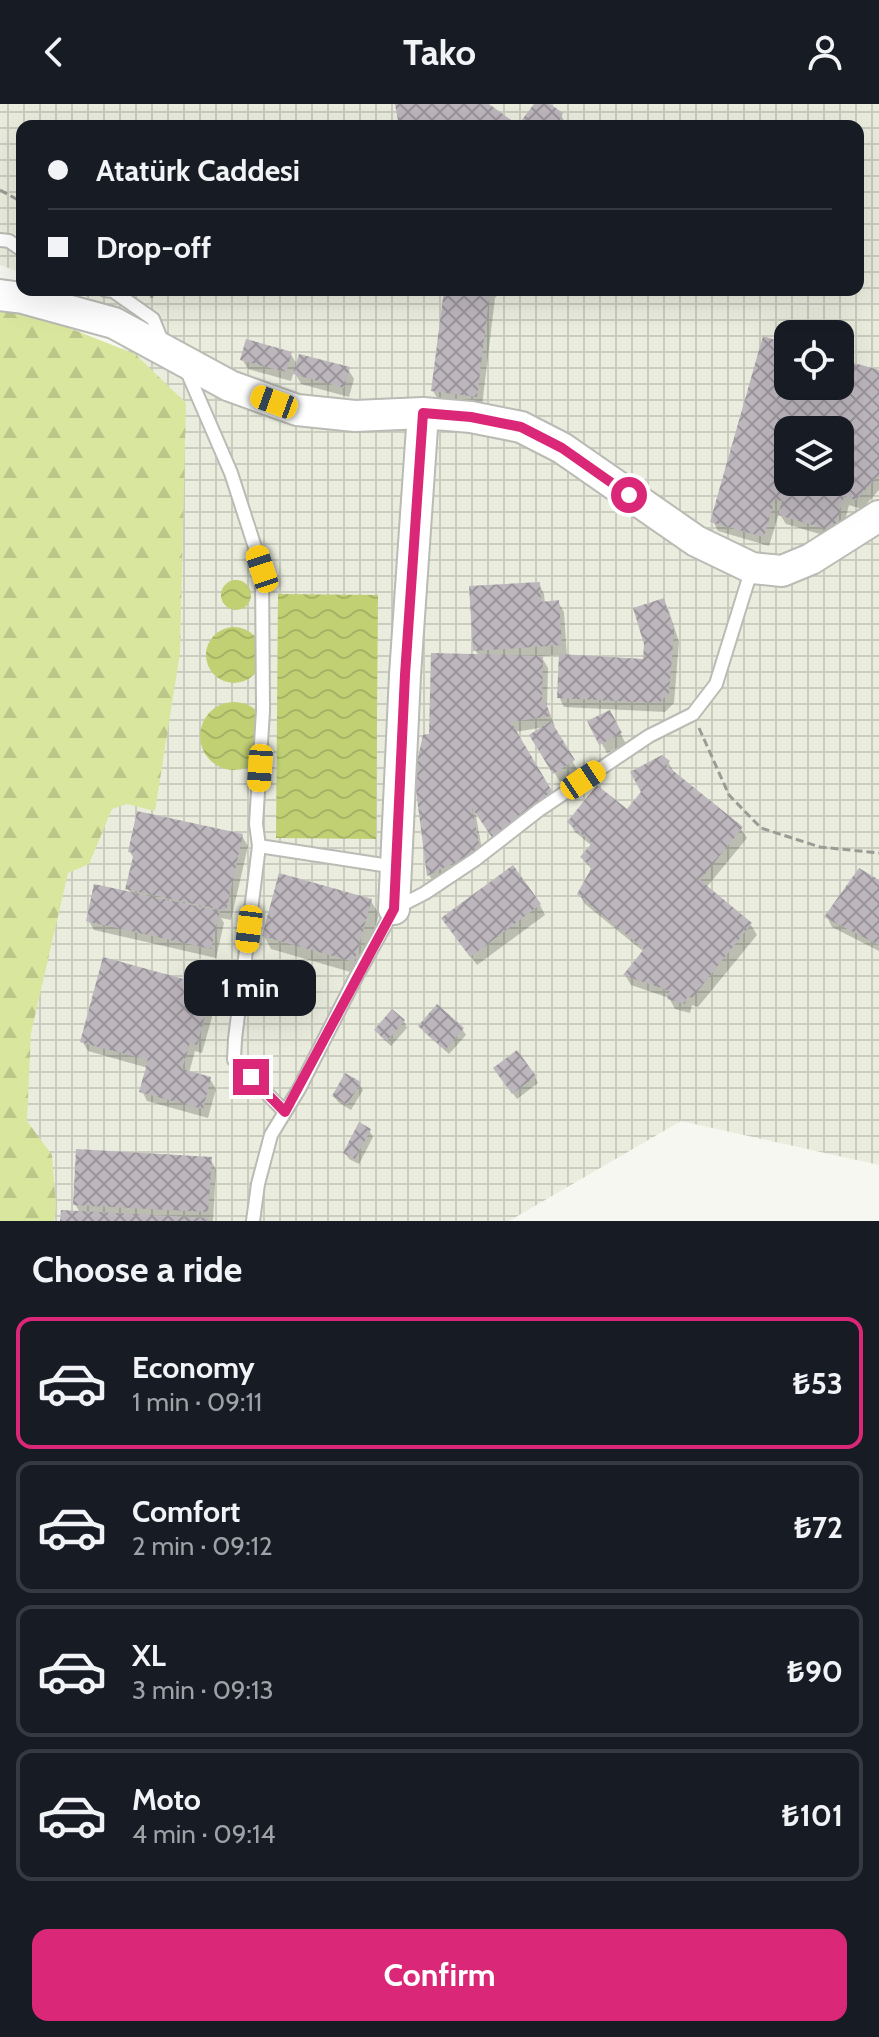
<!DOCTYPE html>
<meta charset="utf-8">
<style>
:root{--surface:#171b24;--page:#242831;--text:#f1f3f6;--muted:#9ea1a6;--line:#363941;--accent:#db2777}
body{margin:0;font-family:Cabin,sans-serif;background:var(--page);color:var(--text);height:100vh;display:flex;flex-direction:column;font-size:30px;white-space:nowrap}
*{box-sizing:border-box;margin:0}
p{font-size:26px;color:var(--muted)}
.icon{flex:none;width:44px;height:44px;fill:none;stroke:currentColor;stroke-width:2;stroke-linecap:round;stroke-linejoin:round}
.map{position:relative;height:1117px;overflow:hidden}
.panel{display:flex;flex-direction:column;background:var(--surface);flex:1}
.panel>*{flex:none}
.banner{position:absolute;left:16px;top:16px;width:848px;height:176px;border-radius:16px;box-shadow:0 8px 32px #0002;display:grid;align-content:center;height:176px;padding:0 32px;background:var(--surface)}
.buttons{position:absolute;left:774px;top:216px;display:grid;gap:16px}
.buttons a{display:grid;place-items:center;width:80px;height:80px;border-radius:16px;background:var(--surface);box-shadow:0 8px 32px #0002;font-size:40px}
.end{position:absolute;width:36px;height:36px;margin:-18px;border:10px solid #db2777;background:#fff;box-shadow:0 0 0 4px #fff}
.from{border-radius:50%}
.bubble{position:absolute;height:56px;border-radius:16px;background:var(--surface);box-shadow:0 8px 32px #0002;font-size:26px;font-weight:700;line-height:56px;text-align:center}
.car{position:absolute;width:24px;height:48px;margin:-24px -12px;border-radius:10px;box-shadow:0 0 6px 2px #0007;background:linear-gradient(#f5c518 24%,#345 0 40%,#f5c518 0 76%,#345 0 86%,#f5c518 0)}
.banner b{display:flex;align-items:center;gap:28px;height:76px;font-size:30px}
.banner b+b{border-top:2px solid var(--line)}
.banner i{width:20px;height:20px;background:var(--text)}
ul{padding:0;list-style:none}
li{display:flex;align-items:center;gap:24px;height:132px;margin:0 16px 12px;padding:0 16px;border:4px solid var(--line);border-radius:16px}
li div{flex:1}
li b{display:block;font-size:30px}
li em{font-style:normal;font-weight:700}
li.current{border-color:var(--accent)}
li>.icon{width:72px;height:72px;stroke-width:1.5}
h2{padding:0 32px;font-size:36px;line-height:96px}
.action{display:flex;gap:16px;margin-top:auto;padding:16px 32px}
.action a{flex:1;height:92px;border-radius:16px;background:var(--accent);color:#fff;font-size:32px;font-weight:700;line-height:92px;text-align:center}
header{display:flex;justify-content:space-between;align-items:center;height:104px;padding:0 32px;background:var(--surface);font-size:36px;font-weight:700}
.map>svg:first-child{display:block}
.industrial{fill:url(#industrial-grid);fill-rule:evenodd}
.forest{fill:url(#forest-firs)}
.water{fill:url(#water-waves)}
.shadow{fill:#0003;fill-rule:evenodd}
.building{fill:url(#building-cross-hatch);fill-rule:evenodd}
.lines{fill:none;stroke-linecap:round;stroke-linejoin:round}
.service-casing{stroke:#b9bbb4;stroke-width:16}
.tertiary-casing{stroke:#b9bbb4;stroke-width:34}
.path{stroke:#9a9b95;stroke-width:3;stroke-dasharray:8 4;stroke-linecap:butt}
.service{stroke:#fff;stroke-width:12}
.tertiary{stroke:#fff;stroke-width:30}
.route{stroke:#db2777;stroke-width:10}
</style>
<header><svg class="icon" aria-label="back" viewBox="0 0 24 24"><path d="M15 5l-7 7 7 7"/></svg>Tako<svg class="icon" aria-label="person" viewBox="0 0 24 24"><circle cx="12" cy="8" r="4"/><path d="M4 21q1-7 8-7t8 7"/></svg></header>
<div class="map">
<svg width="879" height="1117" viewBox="0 0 879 1117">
<defs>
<pattern id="industrial-grid" width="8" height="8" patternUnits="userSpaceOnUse" patternTransform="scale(2)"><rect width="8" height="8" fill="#eaedde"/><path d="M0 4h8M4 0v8" fill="none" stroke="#c9ccbf"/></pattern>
<pattern id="forest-firs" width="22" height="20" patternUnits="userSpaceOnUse" patternTransform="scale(2)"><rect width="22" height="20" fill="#d9e69e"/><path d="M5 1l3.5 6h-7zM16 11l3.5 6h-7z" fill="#bbc688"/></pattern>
<pattern id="water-waves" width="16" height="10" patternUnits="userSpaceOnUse" patternTransform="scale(2)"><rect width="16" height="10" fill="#c0d073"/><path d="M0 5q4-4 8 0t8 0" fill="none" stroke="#a5b364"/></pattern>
<pattern id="building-cross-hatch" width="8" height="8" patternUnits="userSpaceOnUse" patternTransform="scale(2)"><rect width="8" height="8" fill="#bdb7bd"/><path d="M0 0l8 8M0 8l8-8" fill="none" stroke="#9a959a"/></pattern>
</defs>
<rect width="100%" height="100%" fill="#f6f7f0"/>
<path class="industrial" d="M0,0H879V1061L681,1017L509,1117H0V966L162,329L102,199L67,186H858V22H22V169L0,161ZM788,230H840V282H788ZM788,326H840V378H788Z"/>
<path class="forest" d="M0,205L44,214L135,250L186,299L180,549L155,707L127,700L112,705L89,760L68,769L31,929L27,1017L52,1051L56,1102L54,1117H0Z"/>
<path class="water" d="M221 491a15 15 0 1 1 30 0a15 15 0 1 1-30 0Z
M278,490L378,491L376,735L276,734Z
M206 551a28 28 0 1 1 56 0a28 28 0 1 1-56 0Z
M200 632a34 34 0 1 1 68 0a34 34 0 1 1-68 0Z"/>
<path class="shadow" d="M536,0H547L561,11L567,22H520Z
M446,186H502L495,194L482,302L439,297L433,287Z
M788,242V282H840V257L879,268V386L862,405L849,401L840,436L786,420L779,409L769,442L718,427L713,417ZM788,326H840V378H788Z
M290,249L298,262L348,265L354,275L349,293L301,280L294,267L291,277L248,265L242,255Z
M539,480L544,490L545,499L558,498L564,508L567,553L645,557L663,497L669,507L679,538L674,599L665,608L564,603L559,593L561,551L541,552L548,564L547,604L555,622H552L578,667L560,678L532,632L545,623L515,628L556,698L500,743L475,706L484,757L435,781L429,771L416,671L431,632L479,552L475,546Z
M609,608L626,640L607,649L590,618Z
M668,658L674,668L741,725L747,734L706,784L751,821L757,831L698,903L692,901L690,909L675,905L669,894L631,881L625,871L644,848L585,800L579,790L592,766L582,754L592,742L575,728L569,718L627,708L644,688L633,669Z
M242,732L248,742L231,816L221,814L224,819L216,854L94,826L88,816L131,790L127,784L134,755L130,748Z
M879,778V847L832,823L827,813Z
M371,797L379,810L361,871L271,845L264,832Z
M540,801L545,811L477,861L450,824Z
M211,885L217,895L202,949L195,947L189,969L210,975L216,985L208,1014L147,997L142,987L148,964L88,947L82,937Z
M404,917L407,924L391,942L380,932L377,926Z
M420,922L462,925L466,931L449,950L424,928Z
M499,970L535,973L538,979L517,995Z
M359,980L363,986L351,1006L338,998L334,992Z
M369,1026L373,1033L359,1060L349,1055L345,1049Z
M210,1055L216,1065L213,1117H62L80,1109L75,1100Z"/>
<path class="building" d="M395,0H489L518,21L534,0H550L563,9L557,22H399Z
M444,186H490L477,293L431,287Z
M763,232L788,240V282H840V255L879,266V371L856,396L844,392L834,427L778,411L782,397L775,395L764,433L710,418ZM788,326H840V378H788Z
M246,235L292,248L286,268L240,256Z
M299,250L350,263L344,284L293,270Z
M540,478L541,498L559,496L562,541L473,547L469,482Z
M664,494L674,526L669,589L659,599L557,594L559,550L643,555L644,540L633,504Z
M431,549L543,552L542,597H545L551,612L511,618L552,687L493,735L472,704L480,746L427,772L414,671L423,631L429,630Z
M610,606L622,629L599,641L587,617Z
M551,617L575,656L553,670L529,631Z
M662,651L670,657L666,661L743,723L700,776L752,819L692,894L687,892L685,900L667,895L670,887L623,871L644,845L577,790L592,763L580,753L592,739L567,718L597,681L627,705L641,688L630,668Z
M137,707L243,730L226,807L125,785L134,749L128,748Z
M513,761L541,800L470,853L441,814Z
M859,764L879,776V841L824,813Z
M279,769L372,795L354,858L262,832Z
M94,780L220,807L211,845L86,817Z
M103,853L213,883L197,941L190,939L182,965L211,973L203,1005L139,988L148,956L80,938Z
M437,900L464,924L445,946L418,922Z
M392,905L405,916L387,937L374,926Z
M517,946L536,972L512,990L493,964Z
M345,969L361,978L347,1001L332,992Z
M359,1018L371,1025L355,1055L343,1049Z
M76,1045L212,1053L208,1108L73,1101Z
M61,1106L208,1114V1117H60Z"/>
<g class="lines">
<defs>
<path id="service" d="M0,136L9,137L22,146
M105,186L113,187L153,215L163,240
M186,265L231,369L262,465L263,607L256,720L259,742
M285,1008L234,956L235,935L259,742L396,763
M253,1117L258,1080L271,1031L299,985L355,875L394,805L425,789L476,755L539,706L649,632L693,610L716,580L752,464"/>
<path id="tertiary" d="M0,191L23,194L114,219L230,282L297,306L355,312L423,309L471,313L521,323L562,344L696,437L752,464L782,467L811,455L879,412
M394,805L405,571L423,309"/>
</defs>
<use href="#service" class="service-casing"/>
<use href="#tertiary" class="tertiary-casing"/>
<path class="path" d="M0,86L22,98
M151,186L152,195
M699,624L729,691L761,724L820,743L879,749"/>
<use href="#service" class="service"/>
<use href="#tertiary" class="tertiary"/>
</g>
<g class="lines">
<path class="route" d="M251,973L285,1008L394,805L405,571L423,309L471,313L521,323L562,344L629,391"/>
</g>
</svg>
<div class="buttons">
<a><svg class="icon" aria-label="locate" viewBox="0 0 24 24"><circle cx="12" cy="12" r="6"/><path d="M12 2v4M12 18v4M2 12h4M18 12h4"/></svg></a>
<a><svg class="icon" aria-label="layers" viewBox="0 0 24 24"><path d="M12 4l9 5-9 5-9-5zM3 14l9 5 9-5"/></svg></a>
</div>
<i class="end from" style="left:629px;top:391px"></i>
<i class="end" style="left:251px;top:973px"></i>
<div class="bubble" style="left:184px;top:856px;width:132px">1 min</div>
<i class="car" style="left:274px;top:298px;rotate:290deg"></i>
<i class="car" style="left:262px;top:465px;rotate:342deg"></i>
<i class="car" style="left:260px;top:664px;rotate:184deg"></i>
<i class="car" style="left:583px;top:676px;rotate:56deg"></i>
<i class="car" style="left:249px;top:825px;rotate:187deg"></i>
<div class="banner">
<b><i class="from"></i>Atatürk Caddesi</b>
<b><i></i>Drop-off</b>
</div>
</div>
<section class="panel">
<h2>Choose a ride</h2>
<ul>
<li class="current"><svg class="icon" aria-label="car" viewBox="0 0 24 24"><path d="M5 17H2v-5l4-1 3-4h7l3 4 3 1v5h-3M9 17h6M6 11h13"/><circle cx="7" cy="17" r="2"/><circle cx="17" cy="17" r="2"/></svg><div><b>Economy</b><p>1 min · 09:11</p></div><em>₺53</em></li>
<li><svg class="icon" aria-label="car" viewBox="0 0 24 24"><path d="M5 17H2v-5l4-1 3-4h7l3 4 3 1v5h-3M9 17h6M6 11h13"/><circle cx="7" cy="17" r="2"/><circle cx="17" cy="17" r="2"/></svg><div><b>Comfort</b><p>2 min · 09:12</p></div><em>₺72</em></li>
<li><svg class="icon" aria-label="car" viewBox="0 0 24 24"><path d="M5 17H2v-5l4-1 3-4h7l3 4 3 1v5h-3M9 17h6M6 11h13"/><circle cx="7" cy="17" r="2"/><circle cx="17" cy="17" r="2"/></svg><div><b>XL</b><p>3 min · 09:13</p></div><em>₺90</em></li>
<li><svg class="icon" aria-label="car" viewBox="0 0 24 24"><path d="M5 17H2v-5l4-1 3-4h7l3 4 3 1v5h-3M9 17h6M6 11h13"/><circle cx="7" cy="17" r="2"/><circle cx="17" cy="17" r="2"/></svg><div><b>Moto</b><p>4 min · 09:14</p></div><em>₺101</em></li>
</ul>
<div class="action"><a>Confirm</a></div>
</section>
